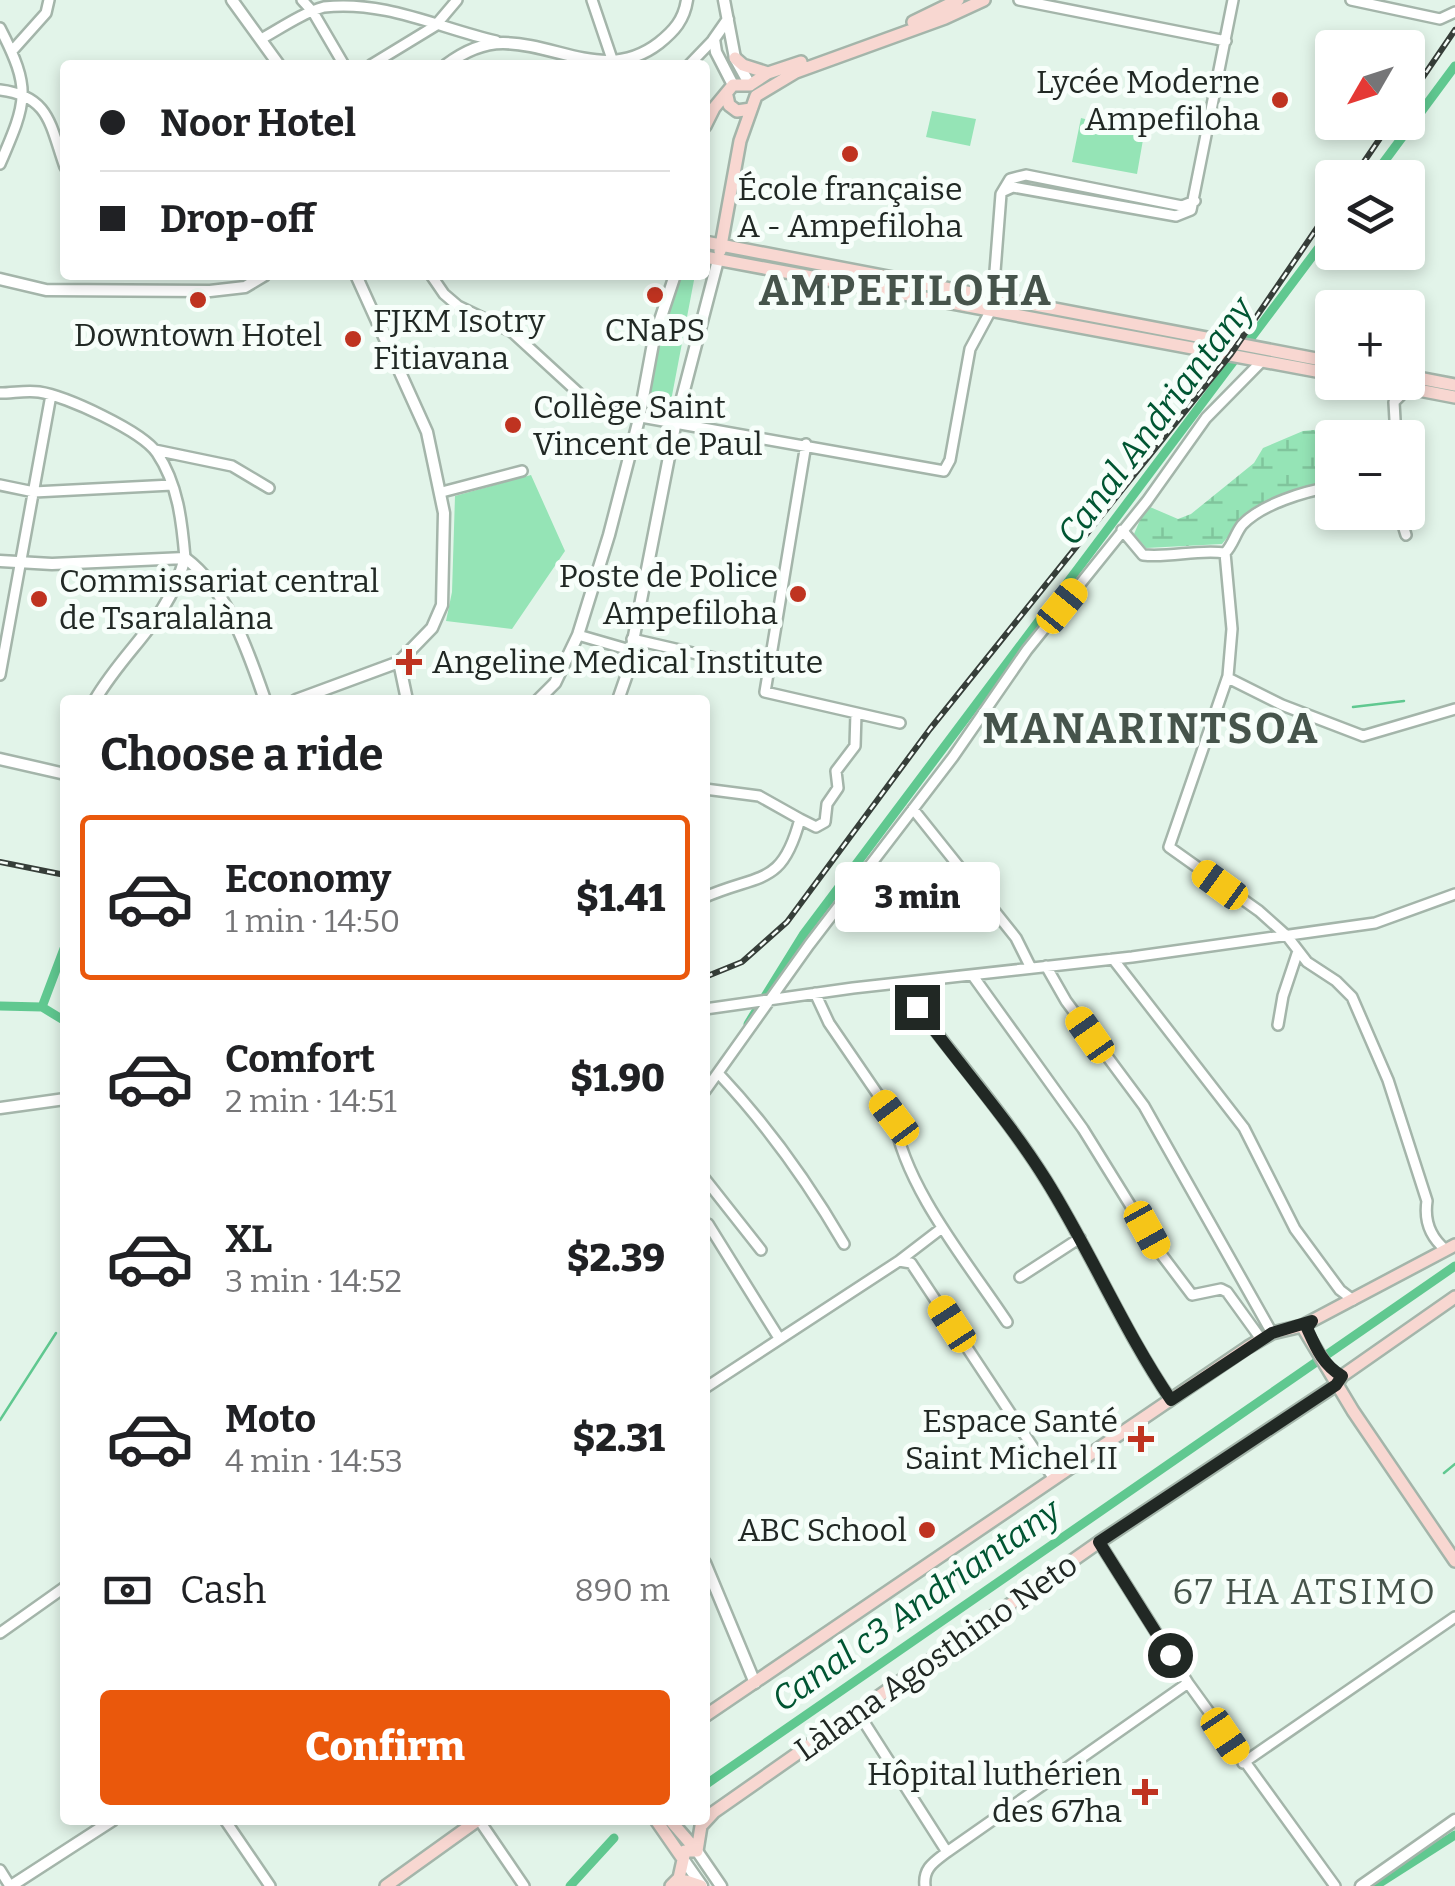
<!DOCTYPE html>
<meta charset="utf-8">
<style>
:root{--surface:#fff;--page:#f2f2f2;--text:#202124;--muted:#757577;--line:#e0e0e0;--accent:#ea580c}
body{margin:0;font-family:Bitter,serif;background:var(--page);color:var(--text);height:100vh;display:flex;flex-direction:column;font-size:38px;white-space:nowrap}
*{box-sizing:border-box;margin:0}
p{font-size:32px;color:var(--muted)}
.icon{flex:none;width:55px;height:55px;fill:none;stroke:currentColor;stroke-width:2;stroke-linecap:round;stroke-linejoin:round}
.map{position:relative;flex:1;overflow:hidden}
.drawer{position:absolute;left:60px;top:695px;width:650px;height:1130px;display:flex;flex-direction:column;background:var(--surface);border-radius:10px;box-shadow:0 5px 15px #0003}
.drawer>*{flex:none}
.guide{position:absolute;left:60px;top:60px;width:650px;height:220px;border-radius:10px;box-shadow:0 5px 15px #0003;display:grid;align-content:center;height:220px;padding:0 40px;background:var(--surface)}
.needle{width:65px;rotate:231deg}
.tools{position:absolute;left:1315px;top:30px;display:grid;gap:20px}
.tools a{display:grid;place-items:center;width:110px;height:110px;border-radius:10px;background:var(--surface);box-shadow:0 5px 15px #0003;font-size:50px}
.end{position:absolute;width:45px;height:45px;margin:-22px;border:12px solid #212824;background:#fff;box-shadow:0 0 0 5px #fff}
.from{border-radius:50%}
.bubble{position:absolute;height:70px;border-radius:10px;background:var(--surface);box-shadow:0 5px 15px #0003;font-size:32px;font-weight:800;line-height:70px;text-align:center}
.car{position:absolute;width:30px;height:60px;margin:-30px -15px;border-radius:12px;box-shadow:0 0 8px 2px #0007;background:linear-gradient(#f5c518 24%,#345 0 40%,#f5c518 0 76%,#345 0 86%,#f5c518 0)}
.guide b{display:flex;align-items:center;gap:35px;height:95px;font-size:38px}
.guide b+b{border-top:2px solid var(--line)}
.guide i{width:25px;height:25px;background:var(--text)}
ul{padding:0;list-style:none}
li{display:flex;align-items:center;gap:30px;height:165px;margin:0 20px 15px;padding:0 20px;border:5px solid transparent;border-radius:10px}
li div{flex:1}
li b{display:block;font-size:38px}
li em{font-style:normal;font-weight:800}
li.current{border-color:var(--accent)}
li>.icon{width:90px;height:90px;stroke-width:1.5}
h2{padding:0 40px;font-size:45px;line-height:120px}
.pay{display:flex;align-items:center;gap:25px;height:110px;padding:0 40px;font-size:38px}
.pay p{margin-inline-start:auto}
.primary-button{display:flex;gap:20px;margin-top:auto;padding:20px 40px}
.primary-button a{flex:1;height:115px;border-radius:10px;background:var(--accent);color:#fff;font-size:40px;font-weight:800;line-height:115px;text-align:center}
.map>svg:first-child{display:block}
.wetland{fill:url(#wetland-marsh)}
.green{fill:#95e4b6}
.lines{fill:none;stroke-linecap:round;stroke-linejoin:round}
.stream{stroke:#60c890;stroke-width:2.5}
.canal{stroke:#60c890;stroke-width:9}
.minor-casing{stroke:#a4b5aa;stroke-width:14}
.tertiary-casing{stroke:#a4b5aa;stroke-width:15}
.secondary-casing{stroke:#a4b5aa;stroke-width:16}
.minor{stroke:#fff;stroke-width:9}
.tertiary{stroke:#fff;stroke-width:10}
.secondary{stroke:#f8d7d1;stroke-width:11}
.rail-casing{stroke:#363e39;stroke-width:6}
.rail{stroke:#f7fefa;stroke-width:2.5;stroke-dasharray:8;stroke-linecap:butt}
.route{stroke:#212824;stroke-width:12}
.poi-dot{fill:#bf3320;stroke:#f7fefa;stroke-width:4}
.labels{text-anchor:middle;dominant-baseline:central;stroke-width:10;stroke-linejoin:round;paint-order:stroke}
.poi-label{font-size:32px;fill:#212824;stroke:#f7fefa;text-anchor:end}
.street-label{font-size:32px;fill:#212824;stroke:#f7fefa}
.water-label{font-size:35px;font-style:italic;fill:#005532;stroke:#f7fefa}
.neighbourhood-label{font-size:35px;letter-spacing:2.5px;fill:#46544b;stroke:#f7fefa}
.district-label{font-size:42px;font-weight:bold;letter-spacing:2.5px;fill:#46544b;stroke:#f7fefa}
</style>
<div class="map">
<svg width="1455" height="1886" viewBox="0 0 1455 1886">
<defs>
<pattern id="wetland-marsh" width="20" height="14" patternUnits="userSpaceOnUse" patternTransform="scale(2.5)"><rect width="20" height="14" fill="#95e4b6"/><path d="M1 5h8M5 5V1M11 12h8M15 12V8" fill="none" stroke="#80c49c"/></pattern>
</defs>
<rect width="100%" height="100%" fill="#e2f4e9"/>
<path class="wetland" d="M1357,426L1367,437L1332,438V481C1287,490 1251,508 1222,544L1146,548L1134,534L1143,513L1150,507L1178,519L1191,514L1254,463L1263,448L1303,431Z"/>
<path class="green" d="M932,111L976,119L970,146L926,137Z
M1081,118L1144,134L1137,174L1072,162Z
M672,275H695L670,406L664,410L648,403Z
M531,475L565,551L512,629L446,621L452,592L455,496Z"/>
<g class="lines">
<path class="stream" d="M1353,707L1404,701
M1202,764L1231,682
M0,1420L56,1333
M1444,1473L1455,1464"/>
<path class="canal" d="M1372,178L1455,66
M0,1006L42,1007L65,1021
M42,1007L65,946
M748,1024L803,935L1332,230
M705,1785L1455,1266
M570,1886L614,1838
M1375,1886L1455,1835"/>
<defs>
<path id="minor" d="M302,0L313,12L344,65
M592,0L613,62
M1019,0L1226,41
M1351,0L1440,19L1455,12
M0,28C32,90 27,101 0,164
M261,39C281,28 302,13 324,7C385,0 439,28 496,41
M12,51L46,13L49,0
M371,65L435,26L457,0
M689,65L714,39
M0,90C50,96 50,125 65,167
M1004,191L1013,187L1176,216L1191,210L1233,0
M431,275L444,294L458,306L512,332L596,409L944,471L950,460L970,349L991,310L993,297L1001,194L1010,179L1026,175L1182,206L1195,201
M0,393C13,393 27,390 39,392C66,396 142,431 157,453C178,484 182,522 185,558
M1396,438L1394,402L1408,388
M806,444L765,692L900,723
M155,450L232,466L269,488
M0,485L34,492L172,485
M442,492L522,471
M1399,512L1406,535
M1122,530L1143,555C1171,558 1197,549 1225,553
M1225,553L1232,629L1228,676L1169,847L1259,911L1287,936L1307,962L1336,981L1352,997L1388,1080L1427,1201C1424,1221 1430,1237 1446,1250
M1225,553C1233,545 1235,534 1242,525C1262,504 1305,491 1332,487
M578,635L630,650
M632,639L767,670
M0,675L51,395
M1228,678L1282,705L1363,736L1455,709
M705,789L759,796L800,819C782,887 760,873 705,897
M913,809L1016,938L1031,968
M800,819L816,827L825,822L827,804L838,788L836,771L855,746L856,713
M1113,959L1244,1128L1295,1229L1340,1290L1353,1300
M1046,966L1066,1001L1144,1106L1272,1333
M973,976L1083,1129L1158,1250L1192,1295L1221,1289L1227,1292L1261,1339
M904,983L917,1007C960,1064 1008,1119 1046,1180C1091,1252 1123,1330 1171,1400
M815,993L829,1023L894,1118C905,1188 968,1263 1007,1322
M705,1009L853,988L1132,957L1375,923L1455,894
M1278,1025L1283,996L1298,951
M718,1073C766,1124 809,1184 844,1244
M705,1091L809,945L953,757L1027,650L1147,501L1206,418L1262,361
M705,1179L761,1250
M708,1224L779,1338
M899,1261L942,1228
M1020,1277L1080,1238
M705,1388L899,1261L911,1263L1054,1479
M1099,1542L1188,1683L1335,1886
M0,1633L65,1587
M857,1711L947,1852
M1243,1763L1455,1617
M225,1820L270,1886
M479,1820L524,1886
M0,1870L10,1886
M925,1886C923,1868 934,1862 947,1852L1188,1683"/>
<path id="tertiary" d="M232,0L279,65
M724,0L735,58L750,85
M728,19L714,39L716,52L733,85
M446,65C462,53 482,43 503,43C560,44 607,83 659,43C674,31 684,20 687,0
M0,279L46,290L210,291L245,287L265,275
M185,558C228,590 248,651 265,700
M0,561L52,564L185,558
M399,662L407,700
M95,700C126,647 168,621 185,558
M296,700L399,662L432,628L442,605L444,513L427,432L356,275
M538,700L555,683L578,635L609,535L639,419L654,338L675,275
M618,700L626,677L676,421L718,260
M0,759L65,774
M0,1108L65,1099
M705,1563L755,1683
M697,1851L721,1886
M683,1859L702,1886
M11,1886L113,1820
M1361,1886L1455,1820"/>
<path id="secondary" d="M913,22L958,0
M735,58L743,65L768,73
M750,85L768,73L801,62
M727,96L729,105L737,111L751,109
M756,96L796,72L945,18L984,0
M705,126L714,108L733,85H750
M705,242L1332,362
M720,251L740,141L756,96
M705,257L1332,374
M1408,376L1455,385
M1377,382L1455,397
M1302,1326L1353,1411L1455,1561
M705,1716L1248,1347L1272,1333L1302,1326L1455,1245
M656,1820L683,1859
M670,1820L697,1851
M697,1851L701,1826L714,1812L1099,1542L1336,1385L1342,1376L1455,1297
M674,1883L686,1881L701,1886
M386,1886L478,1820
M671,1886L679,1878L685,1851H697"/>
</defs>
<use href="#minor" class="minor-casing"/>
<use href="#tertiary" class="tertiary-casing"/>
<use href="#secondary" class="secondary-casing"/>
<use href="#minor" class="minor"/>
<use href="#tertiary" class="tertiary"/>
<use href="#secondary" class="secondary"/>
<defs>
<path id="rail" d="M1408,99L1455,30
M1353,178L1391,122
M0,862L65,875
M705,977L742,962L787,922L930,729L1231,354L1332,206"/>
</defs>
<use href="#rail" class="rail-casing"/>
<use href="#rail" class="rail"/>
</g>
<g class="lines">
<path class="route" d="M917,1007C959,1065 1008,1119 1046,1180C1091,1252 1123,1329 1171,1400L1272,1333L1312,1321L1307,1328C1316,1348 1323,1365 1342,1376L1336,1385L1099,1542L1170,1655"/>
</g>
<g class="poi-dot">
<circle cx="1280" cy="100" r="10"/>
<circle cx="850" cy="154" r="10"/>
<circle cx="655" cy="295" r="10"/>
<circle cx="198" cy="300" r="10"/>
<circle cx="353" cy="339" r="10"/>
<circle cx="513" cy="425" r="10"/>
<circle cx="798" cy="594" r="10"/>
<circle cx="39" cy="599" r="10"/>
<path d="M404 647h10v10h10v10h-10v10h-10v-10h-10v-10h10z"/>
<path d="M1136 1424h10v10h10v10h-10v10h-10v-10h-10v-10h10z"/>
<circle cx="927" cy="1530" r="10"/>
<path d="M1140 1777h10v10h10v10h-10v10h-10v-10h-10v-10h10z"/>
</g>
<g class="labels">
<g class="poi-label">
<text x="1260" y="82">Lycée Moderne<tspan x="1260" dy="37">Ampefiloha</tspan></text>
<text x="850" y="189" text-anchor="middle">École française<tspan x="850" dy="37">A - Ampefiloha</tspan></text>
<text x="373" y="321" text-anchor="start">FJKM Isotry<tspan x="373" dy="37">Fitiavana</tspan></text>
<text x="655" y="330" text-anchor="middle">CNaPS</text>
<text x="198" y="335" text-anchor="middle">Downtown Hotel</text>
<text x="533" y="407" text-anchor="start">Collège Saint<tspan x="533" dy="37">Vincent de Paul</tspan></text>
<text x="778" y="576">Poste de Police<tspan x="778" dy="37">Ampefiloha</tspan></text>
<text x="59" y="581" text-anchor="start">Commissariat central<tspan x="59" dy="37">de Tsaralalàna</tspan></text>
<text x="432" y="662" text-anchor="start">Angeline Medical Institute</text>
<text x="1118" y="1421">Espace Santé<tspan x="1118" dy="37">Saint Michel II</tspan></text>
<text x="907" y="1530">ABC School</text>
<text x="1122" y="1774">Hôpital luthérien<tspan x="1122" dy="37">des 67ha</tspan></text>
</g>
<g class="street-label">
<text transform="translate(936 1657) rotate(-35)">Làlana Agosthino Neto</text>
</g>
<g class="water-label">
<text transform="translate(1155 421) rotate(-53)">Canal Andriantany</text>
<text transform="translate(916 1605) rotate(-35)">Canal c3 Andriantany</text>
</g>
<g class="neighbourhood-label">
<text x="1305" y="1592">67 HA ATSIMO</text>
</g>
<g class="district-label">
<text x="906" y="291">AMPEFILOHA</text>
<text x="1151" y="729">MANARINTSOA</text>
</g>
</g>
</svg>
<div class="tools">
<a><svg class="needle" viewBox="-14 -14 28 28"><path d="M0-13l5 13h-10z" fill="#e53935"/><path d="M0 13l5-13h-10z" fill="#757577"/></svg></a>
<a><svg class="icon" aria-label="layers" viewBox="0 0 24 24"><path d="M12 4l9 5-9 5-9-5zM3 14l9 5 9-5"/></svg></a>
<a>+</a>
<a>−</a>
</div>
<i class="end from" style="left:1170px;top:1655px"></i>
<i class="end" style="left:917px;top:1007px"></i>
<div class="bubble" style="left:835px;top:862px;width:165px">3 min</div>
<i class="car" style="left:1062px;top:606px;rotate:39deg"></i>
<i class="car" style="left:1220px;top:885px;rotate:306deg"></i>
<i class="car" style="left:1090px;top:1035px;rotate:325deg"></i>
<i class="car" style="left:894px;top:1118px;rotate:323deg"></i>
<i class="car" style="left:1147px;top:1230px;rotate:151deg"></i>
<i class="car" style="left:952px;top:1324px;rotate:327deg"></i>
<i class="car" style="left:1225px;top:1736px;rotate:146deg"></i>
<div class="guide">
<b><i class="from"></i>Noor Hotel</b>
<b><i></i>Drop-off</b>
</div>
<section class="drawer">
<h2>Choose a ride</h2>
<ul>
<li class="current"><svg class="icon" aria-label="car" viewBox="0 0 24 24"><path d="M5 17H2v-5l4-1 3-4h7l3 4 3 1v5h-3M9 17h6M6 11h13"/><circle cx="7" cy="17" r="2"/><circle cx="17" cy="17" r="2"/></svg><div><b>Economy</b><p>1 min · 14:50</p></div><em>$1.41</em></li>
<li><svg class="icon" aria-label="car" viewBox="0 0 24 24"><path d="M5 17H2v-5l4-1 3-4h7l3 4 3 1v5h-3M9 17h6M6 11h13"/><circle cx="7" cy="17" r="2"/><circle cx="17" cy="17" r="2"/></svg><div><b>Comfort</b><p>2 min · 14:51</p></div><em>$1.90</em></li>
<li><svg class="icon" aria-label="car" viewBox="0 0 24 24"><path d="M5 17H2v-5l4-1 3-4h7l3 4 3 1v5h-3M9 17h6M6 11h13"/><circle cx="7" cy="17" r="2"/><circle cx="17" cy="17" r="2"/></svg><div><b>XL</b><p>3 min · 14:52</p></div><em>$2.39</em></li>
<li><svg class="icon" aria-label="car" viewBox="0 0 24 24"><path d="M5 17H2v-5l4-1 3-4h7l3 4 3 1v5h-3M9 17h6M6 11h13"/><circle cx="7" cy="17" r="2"/><circle cx="17" cy="17" r="2"/></svg><div><b>Moto</b><p>4 min · 14:53</p></div><em>$2.31</em></li>
</ul>
<div class="pay"><svg class="icon" aria-label="cash" viewBox="0 0 24 24"><path d="M3 7h18v10H3z"/><circle cx="12" cy="12" r="2"/></svg>Cash<p>890 m</p></div>
<div class="primary-button"><a>Confirm</a></div>
</section>
</div>
